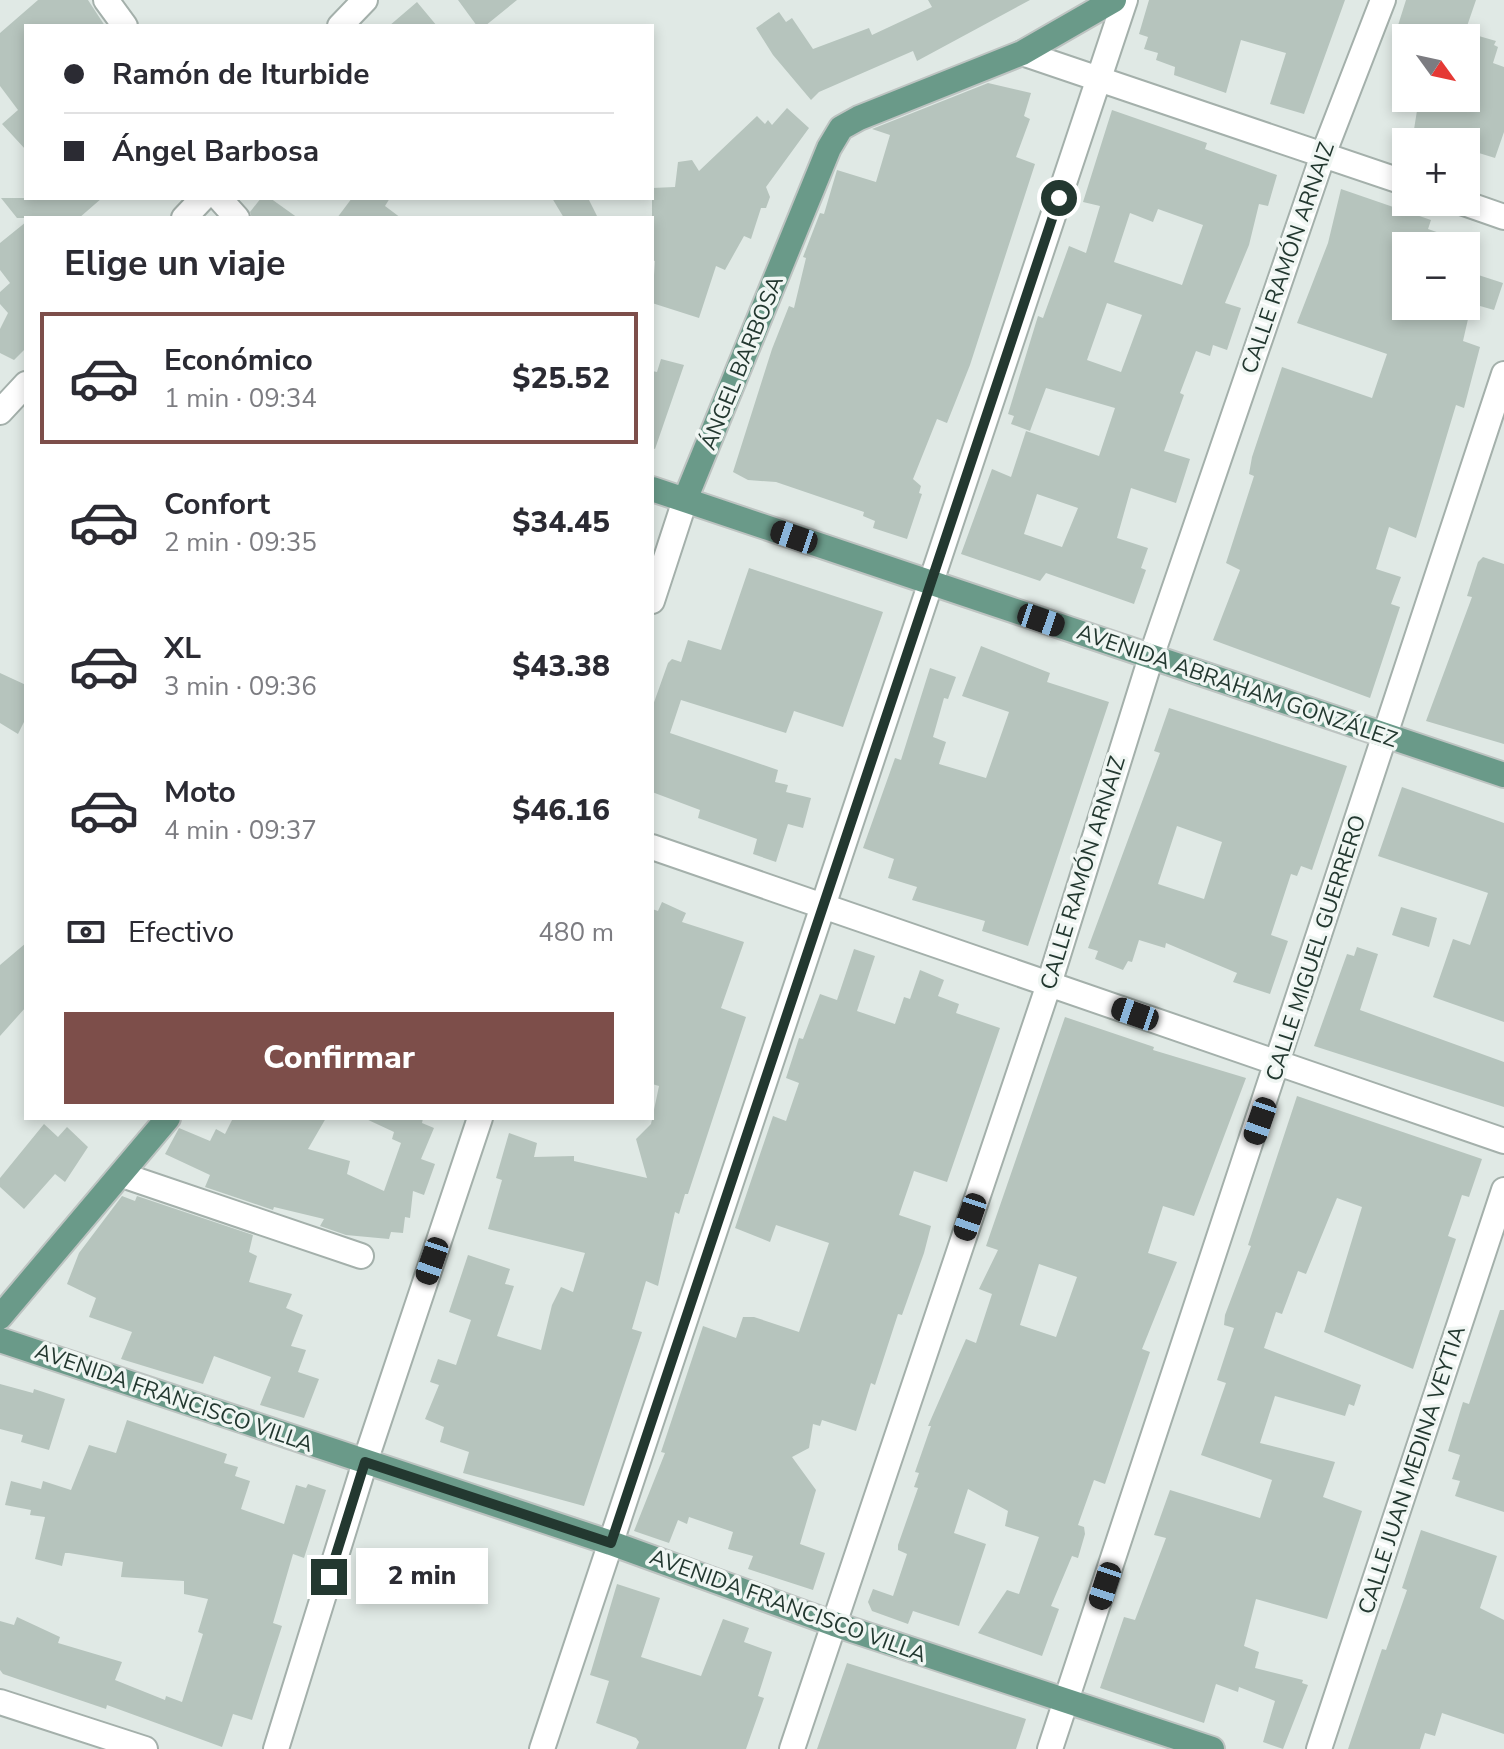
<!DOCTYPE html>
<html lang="es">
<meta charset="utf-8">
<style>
:root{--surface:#fff;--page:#f2f2f3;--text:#2b2b33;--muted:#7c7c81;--line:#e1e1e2;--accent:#7d4e4a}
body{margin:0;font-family:"Nunito Sans",sans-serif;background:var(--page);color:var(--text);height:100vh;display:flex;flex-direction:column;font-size:30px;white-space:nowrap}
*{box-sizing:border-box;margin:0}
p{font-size:26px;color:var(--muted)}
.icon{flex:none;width:44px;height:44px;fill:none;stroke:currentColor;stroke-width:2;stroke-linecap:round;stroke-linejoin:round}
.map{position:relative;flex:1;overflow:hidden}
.panel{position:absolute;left:24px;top:216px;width:630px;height:904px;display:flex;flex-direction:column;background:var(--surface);border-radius:0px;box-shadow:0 4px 12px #0003}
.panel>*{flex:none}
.guide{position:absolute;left:24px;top:24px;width:630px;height:176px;border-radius:0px;box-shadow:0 4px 12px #0003;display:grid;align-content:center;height:176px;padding:0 40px;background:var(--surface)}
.needle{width:52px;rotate:123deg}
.controls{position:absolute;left:1392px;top:24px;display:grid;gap:16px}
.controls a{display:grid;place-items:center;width:88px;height:88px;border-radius:0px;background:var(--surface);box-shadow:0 4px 12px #0003;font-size:40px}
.end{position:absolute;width:36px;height:36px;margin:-18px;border:10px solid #233830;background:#fff;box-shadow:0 0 0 4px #fff}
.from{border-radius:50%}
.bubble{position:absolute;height:56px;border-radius:0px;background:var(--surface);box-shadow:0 4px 12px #0003;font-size:26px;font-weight:800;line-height:56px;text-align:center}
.car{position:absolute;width:24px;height:48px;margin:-24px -12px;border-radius:10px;box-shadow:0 0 6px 2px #0007;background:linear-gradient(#222 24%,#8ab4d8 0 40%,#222 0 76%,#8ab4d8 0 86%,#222 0)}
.guide b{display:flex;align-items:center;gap:28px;height:76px;font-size:30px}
.guide b+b{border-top:2px solid var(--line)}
.guide i{width:20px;height:20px;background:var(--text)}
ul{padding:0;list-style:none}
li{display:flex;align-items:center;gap:24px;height:132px;margin:0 16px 12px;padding:0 24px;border:4px solid transparent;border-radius:0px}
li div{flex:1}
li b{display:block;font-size:30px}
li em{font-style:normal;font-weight:800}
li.on{border-color:var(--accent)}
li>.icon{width:72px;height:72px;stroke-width:1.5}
h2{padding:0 40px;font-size:36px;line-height:96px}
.pay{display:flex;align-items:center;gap:20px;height:88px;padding:0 40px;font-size:30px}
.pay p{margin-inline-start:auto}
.action{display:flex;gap:16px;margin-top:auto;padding:16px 40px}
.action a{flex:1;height:92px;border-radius:0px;background:var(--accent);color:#fff;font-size:32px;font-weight:800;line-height:92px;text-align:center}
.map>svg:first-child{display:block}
.building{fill:#b6c4bd;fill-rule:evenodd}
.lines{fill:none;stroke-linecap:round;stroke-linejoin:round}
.minor-casing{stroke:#a4b0ab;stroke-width:28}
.major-casing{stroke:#bdc3c1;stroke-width:28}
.minor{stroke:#fff;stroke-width:24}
.major{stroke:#6a9a89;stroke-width:24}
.route{stroke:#233830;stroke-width:10}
.labels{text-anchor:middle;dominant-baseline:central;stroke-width:7;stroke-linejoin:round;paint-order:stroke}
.street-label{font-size:22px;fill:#233830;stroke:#f0f6f3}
</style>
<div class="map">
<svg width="1504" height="1749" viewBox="0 0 1504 1749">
<rect width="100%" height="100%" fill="#e0e9e5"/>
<path class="building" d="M38,0H88L105,26H26V150L2,124L18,110L0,86V33Z
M458,0H517L485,26H477Z
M928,0H1030L917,61L913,51L819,92L811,100L773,55L756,28L779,12L786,22L792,18L813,49L869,28L872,35L932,7Z
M1149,0H1345L1304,114L1270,104L1286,53L1241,40L1226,93L1174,75L1175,67L1156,60L1158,53L1144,49L1148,37L1139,34Z
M1406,0H1476L1465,32L1496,41L1494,45L1498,47L1493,63L1504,67V132L1495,158L1466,149V142H1412L1419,98H1466L1469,52L1466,38H1394Z
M417,2L437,26H389Z
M988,83L1031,93L1024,116L1030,119L1016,157L1035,164L970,365L947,423L937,419L913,479L921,486L919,493L922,494L907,539L873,528L875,521L863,516L864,512L776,482L748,480L733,472L772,349L789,306L794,308L806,258L803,257L820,213L824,214L837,170L876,182L890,135L872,129Z
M787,108L809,128L766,187L770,197L766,208H761L751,239L744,236L725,270L716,266L699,318L652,303L655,261L652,260V188L675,187L678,162L692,160L699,171L757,116L765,124L768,120L772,125Z
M1112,110L1207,143L1205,149L1277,175L1268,206L1259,204L1249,245L1225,303L1241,308L1227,350L1213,345L1210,356L1196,351L1180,393L1184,395L1164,451L1190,459L1176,503L1131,488L1117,538L1148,548L1141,568L1146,570L1134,604L1046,573L1040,581L961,554L992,469L1011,477L1026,431L1099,456L1115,408L1046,388L1030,431L1011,424L1014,416L1008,414L1038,316L1043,318L1069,246L1086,253L1100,206L1083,202ZM1158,209L1203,225L1182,285L1114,262L1130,213L1153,222ZM1107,303L1142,315L1121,372L1087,360ZM1037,494L1078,508L1062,547L1024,534Z
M1341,189L1431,220L1428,229L1468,243V246H1406V306H1471L1463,341L1480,347L1464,408L1456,405L1416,538L1389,527L1376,569L1401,577L1391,604L1400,607L1370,698L1213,640L1240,570L1226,563L1254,476L1249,474L1252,457L1282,367L1372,398L1387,354L1297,323L1328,243Z
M1,198H102L79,218H17Z
M261,198H270L298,218H252L250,212Z
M352,198H390L385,206L401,218H337Z
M552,198H588L598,218H564Z
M26,222V348L14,360L0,353V329L8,313L0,304V292L10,283L0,270V243Z
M1466,271L1503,283L1494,310L1466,302Z
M661,359L684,365L655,449L652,448V371L657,372Z
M1483,557L1504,564V744L1426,721L1472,597L1467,596L1478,562Z
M749,568L883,612L843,727L794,711L786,733L681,700L670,733L778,770L775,782L788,785L786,792L811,798L803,828L788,824L776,862L753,854L757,839L698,818L700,810L652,792V708L668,663L672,659L681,662L688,640L721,650Z
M981,646L1050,673L1047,682L1109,702L1028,946L982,931L985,921L912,900L917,887L888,878L894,859L863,848L895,758L901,760L930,668L956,677L948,699L944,698L933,737L946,742L939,764L986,778L1009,712L962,696Z
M0,673L26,685V718L18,734L0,723Z
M1169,708L1347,766L1312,870L1301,866L1297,876L1291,874L1271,935L1288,941L1270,994L1233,982L1237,973L1166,943L1165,948L1139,940L1132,962L1128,961L1123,970L1095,959L1098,951L1088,948L1160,753L1154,751ZM1177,826L1222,842L1204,899L1158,884Z
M1402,787L1504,823V1022L1433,997L1453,939L1470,945L1488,893L1378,856Z
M662,902L686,913L682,922L744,942L721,1008L746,1017L688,1194H685L679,1214L675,1212L658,1286L646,1281L632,1329L642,1332L584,1506L463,1473L469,1452L440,1442L444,1427L425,1419L439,1385L430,1382L438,1359L456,1365L471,1320L449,1312L468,1255L510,1269L505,1284L514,1286L497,1336L541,1350L552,1305L561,1287L573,1292L585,1253L488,1229L502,1180L496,1178L509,1133L537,1143L534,1157L574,1156V1161L647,1178L636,1139L651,1124L659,1086L652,1084V909L658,911Z
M1401,907L1437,918L1429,947L1392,935Z
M26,943V1007L0,1036V965Z
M1357,947L1378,954L1360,1010L1504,1062V1107L1314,1046L1347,954L1354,956Z
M854,949L875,956L857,1011L895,1024L904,997L910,999L920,970L944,980L938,996L959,1004L956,1013L1000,1028L947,1182L914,1171L899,1215L931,1226L924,1253L902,1315L898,1314L875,1385L871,1383L856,1431L822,1420L820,1426L813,1424L809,1448L792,1457L816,1490L800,1544L825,1553L813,1590L748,1569L753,1556L728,1549L733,1532L689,1517L687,1524L678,1520L669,1543L634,1531L665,1453L661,1452L703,1326L736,1338L743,1317H754L799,1332L829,1243L776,1225L770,1242L735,1228L773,1116L786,1121L799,1083L786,1078L799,1038L803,1039L820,994L837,1000Z
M1065,1017L1154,1047L1153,1050L1246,1078L1194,1216L1163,1206L1148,1253L1177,1262L1142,1349L1150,1352L1105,1484L1094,1480L1078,1525L1084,1527L1085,1534L1078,1558L1072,1556L1051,1606L1059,1609L1042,1656L978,1633L1007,1590L1019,1594L1039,1537L1005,1526L1008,1511L968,1489L954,1533L986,1544L959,1626L913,1611L908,1624L872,1611L868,1602L873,1589L893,1596L907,1554L898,1550V1545L918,1488L914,1487L919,1473L915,1472L931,1426H928L966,1339L976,1343L992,1294L979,1289L998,1250L986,1246ZM1039,1264L1077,1277L1056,1337L1020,1325Z
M1297,1096L1482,1159L1469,1197L1462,1195L1454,1219L1448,1236L1456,1239L1413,1369L1324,1332L1362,1207L1337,1198L1306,1274L1298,1271L1282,1314L1276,1312L1264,1348L1361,1385L1354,1406L1349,1404L1345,1416L1275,1396L1260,1443L1335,1462L1323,1497L1362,1511L1327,1619L1256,1599L1244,1646L1259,1652L1255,1668L1303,1680L1302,1683L1308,1685L1283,1749L1263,1742L1275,1701L1239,1687L1238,1692L1216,1684L1204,1723L1100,1688L1124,1617L1135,1620L1166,1538L1154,1535L1170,1490L1260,1518L1272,1480L1201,1455L1226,1383L1217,1380L1234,1328L1224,1325L1225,1315L1251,1246L1248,1245Z
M233,1118H326L308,1149L350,1161L347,1174L384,1191L401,1143L392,1139L394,1132L364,1118H423L422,1123L434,1128L421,1159L435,1164L424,1195L413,1191L410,1218L405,1217L403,1233L391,1232L389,1239L346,1235L320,1226L324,1219L274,1207L273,1210L205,1187L210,1175L165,1154L179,1128L210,1141L216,1129L225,1134Z
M44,1124L58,1137L67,1127L88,1147L65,1182L55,1174L24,1209L0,1187V1178Z
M122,1196L135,1201L137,1196L253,1235L249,1252L257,1256L249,1282L292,1294L286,1308L303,1315L291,1346L306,1350L298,1372L319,1379L304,1418L260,1405L271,1377L214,1356L203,1384L121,1359L132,1332L89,1317L96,1298L67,1284L79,1253Z
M1500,1310H1504V1512L1455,1496L1460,1481L1452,1479L1460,1455L1448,1451L1463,1402L1469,1404Z
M0,1384L33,1393L34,1389L65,1399L49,1450L21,1442L23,1435L0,1429Z
M127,1420L227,1454L224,1463L238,1467L235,1476L250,1481L241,1509L284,1524L296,1485L306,1488L308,1484L326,1490L304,1558L293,1554L273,1623L282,1626L252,1720L233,1714L222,1747L107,1705L106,1709L3,1674L0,1670V1621L14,1625L17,1617L60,1637L58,1643L122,1662L115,1680L165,1700L166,1696L182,1702L203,1634L198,1632L208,1599L184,1594V1581L121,1577L123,1562L69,1553H65L62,1566L35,1559L45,1517L30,1515L31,1510L5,1505L11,1481L41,1489L43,1481L71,1490L89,1445L116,1453Z
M1421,1530L1497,1556L1480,1608L1504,1620V1734L1442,1713L1435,1736L1425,1733L1420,1749H1348L1382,1649L1386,1650L1407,1590L1402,1588Z
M617,1584L660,1598L641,1657L701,1676L723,1619L749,1628L744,1642L772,1652L758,1696L764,1698L746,1749H636L639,1742L636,1738L596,1723L609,1681L590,1675Z
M847,1663L1026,1719L1016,1749H817Z"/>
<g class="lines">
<defs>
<path id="minor" d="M106,0L125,26
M340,26L365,0
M1022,53L1406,183
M219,198L237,218
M1461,202L1504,217
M184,218L203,198
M0,412L26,384
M652,601L685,500
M652,847L1504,1141
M122,1175L361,1256
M0,1702L145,1749
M276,1749L365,1462L480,1118
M542,1749L1125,0
M792,1749L1049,984L1151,657L1323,155L1383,0
M1050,1749L1504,374
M1319,1749L1504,1190"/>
<path id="major" d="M652,489L1504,775
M685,500L829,148L841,128L859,118L1022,53L1114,0
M0,1317L168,1118
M0,1340L611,1543L834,1624L1212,1749"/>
</defs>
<use href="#minor" class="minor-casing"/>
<use href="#major" class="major-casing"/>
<use href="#minor" class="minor"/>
<use href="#major" class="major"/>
</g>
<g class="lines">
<path class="route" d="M329,1577L365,1462L611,1543L1059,198"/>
</g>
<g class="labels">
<g class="street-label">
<text transform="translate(1288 258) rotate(-71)">CALLE RAMÓN ARNAIZ</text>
<text transform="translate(742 363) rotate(-68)">ÁNGEL BARBOSA</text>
<text transform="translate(1237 686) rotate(19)">AVENIDA ABRAHAM GONZÁLEZ</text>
<text transform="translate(1083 873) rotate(-73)">CALLE RAMÓN ARNAIZ</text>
<text transform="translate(1316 948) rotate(-72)">CALLE MIGUEL GUERRERO</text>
<text transform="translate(174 1398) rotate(19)">AVENIDA FRANCISCO VILLA</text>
<text transform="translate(1412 1470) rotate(-72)">CALLE JUAN MEDINA VEYTIA</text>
<text transform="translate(788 1606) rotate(20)">AVENIDA FRANCISCO VILLA</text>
</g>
</g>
</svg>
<div class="controls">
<a><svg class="needle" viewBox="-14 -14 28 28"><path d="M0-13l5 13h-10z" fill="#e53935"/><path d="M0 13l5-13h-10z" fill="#7c7c81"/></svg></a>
<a>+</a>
<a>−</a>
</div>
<i class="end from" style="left:1059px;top:198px"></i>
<i class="end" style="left:329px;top:1577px"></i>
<div class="bubble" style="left:356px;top:1548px;width:132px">2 min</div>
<i class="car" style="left:794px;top:537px;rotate:289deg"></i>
<i class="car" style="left:1041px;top:620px;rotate:109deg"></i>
<i class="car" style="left:1135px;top:1014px;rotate:289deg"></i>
<i class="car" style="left:1260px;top:1121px;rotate:199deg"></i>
<i class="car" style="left:970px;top:1217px;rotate:199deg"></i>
<i class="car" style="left:432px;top:1261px;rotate:199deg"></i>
<i class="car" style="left:1105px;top:1586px;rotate:198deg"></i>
<div class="guide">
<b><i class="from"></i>Ramón de Iturbide</b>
<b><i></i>Ángel Barbosa</b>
</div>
<section class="panel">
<h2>Elige un viaje</h2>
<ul>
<li class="on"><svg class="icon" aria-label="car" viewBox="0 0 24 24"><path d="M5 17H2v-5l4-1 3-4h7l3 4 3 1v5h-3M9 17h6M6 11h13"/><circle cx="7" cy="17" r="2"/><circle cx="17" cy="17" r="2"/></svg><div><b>Económico</b><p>1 min · 09:34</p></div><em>$25.52</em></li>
<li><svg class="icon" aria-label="car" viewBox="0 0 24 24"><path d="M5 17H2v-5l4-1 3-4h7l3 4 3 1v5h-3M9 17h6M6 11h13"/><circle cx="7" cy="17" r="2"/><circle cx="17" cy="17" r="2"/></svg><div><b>Confort</b><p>2 min · 09:35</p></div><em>$34.45</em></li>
<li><svg class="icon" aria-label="car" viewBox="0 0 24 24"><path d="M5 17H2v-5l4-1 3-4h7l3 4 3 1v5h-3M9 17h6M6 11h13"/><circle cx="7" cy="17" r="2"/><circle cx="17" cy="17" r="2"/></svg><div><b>XL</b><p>3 min · 09:36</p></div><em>$43.38</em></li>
<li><svg class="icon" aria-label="car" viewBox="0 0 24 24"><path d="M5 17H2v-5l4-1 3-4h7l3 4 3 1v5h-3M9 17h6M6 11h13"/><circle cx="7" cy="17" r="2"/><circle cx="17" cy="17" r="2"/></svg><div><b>Moto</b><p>4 min · 09:37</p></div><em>$46.16</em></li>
</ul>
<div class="pay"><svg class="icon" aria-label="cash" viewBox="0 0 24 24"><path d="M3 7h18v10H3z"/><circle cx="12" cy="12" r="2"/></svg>Efectivo<p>480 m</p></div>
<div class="action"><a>Confirmar</a></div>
</section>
</div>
